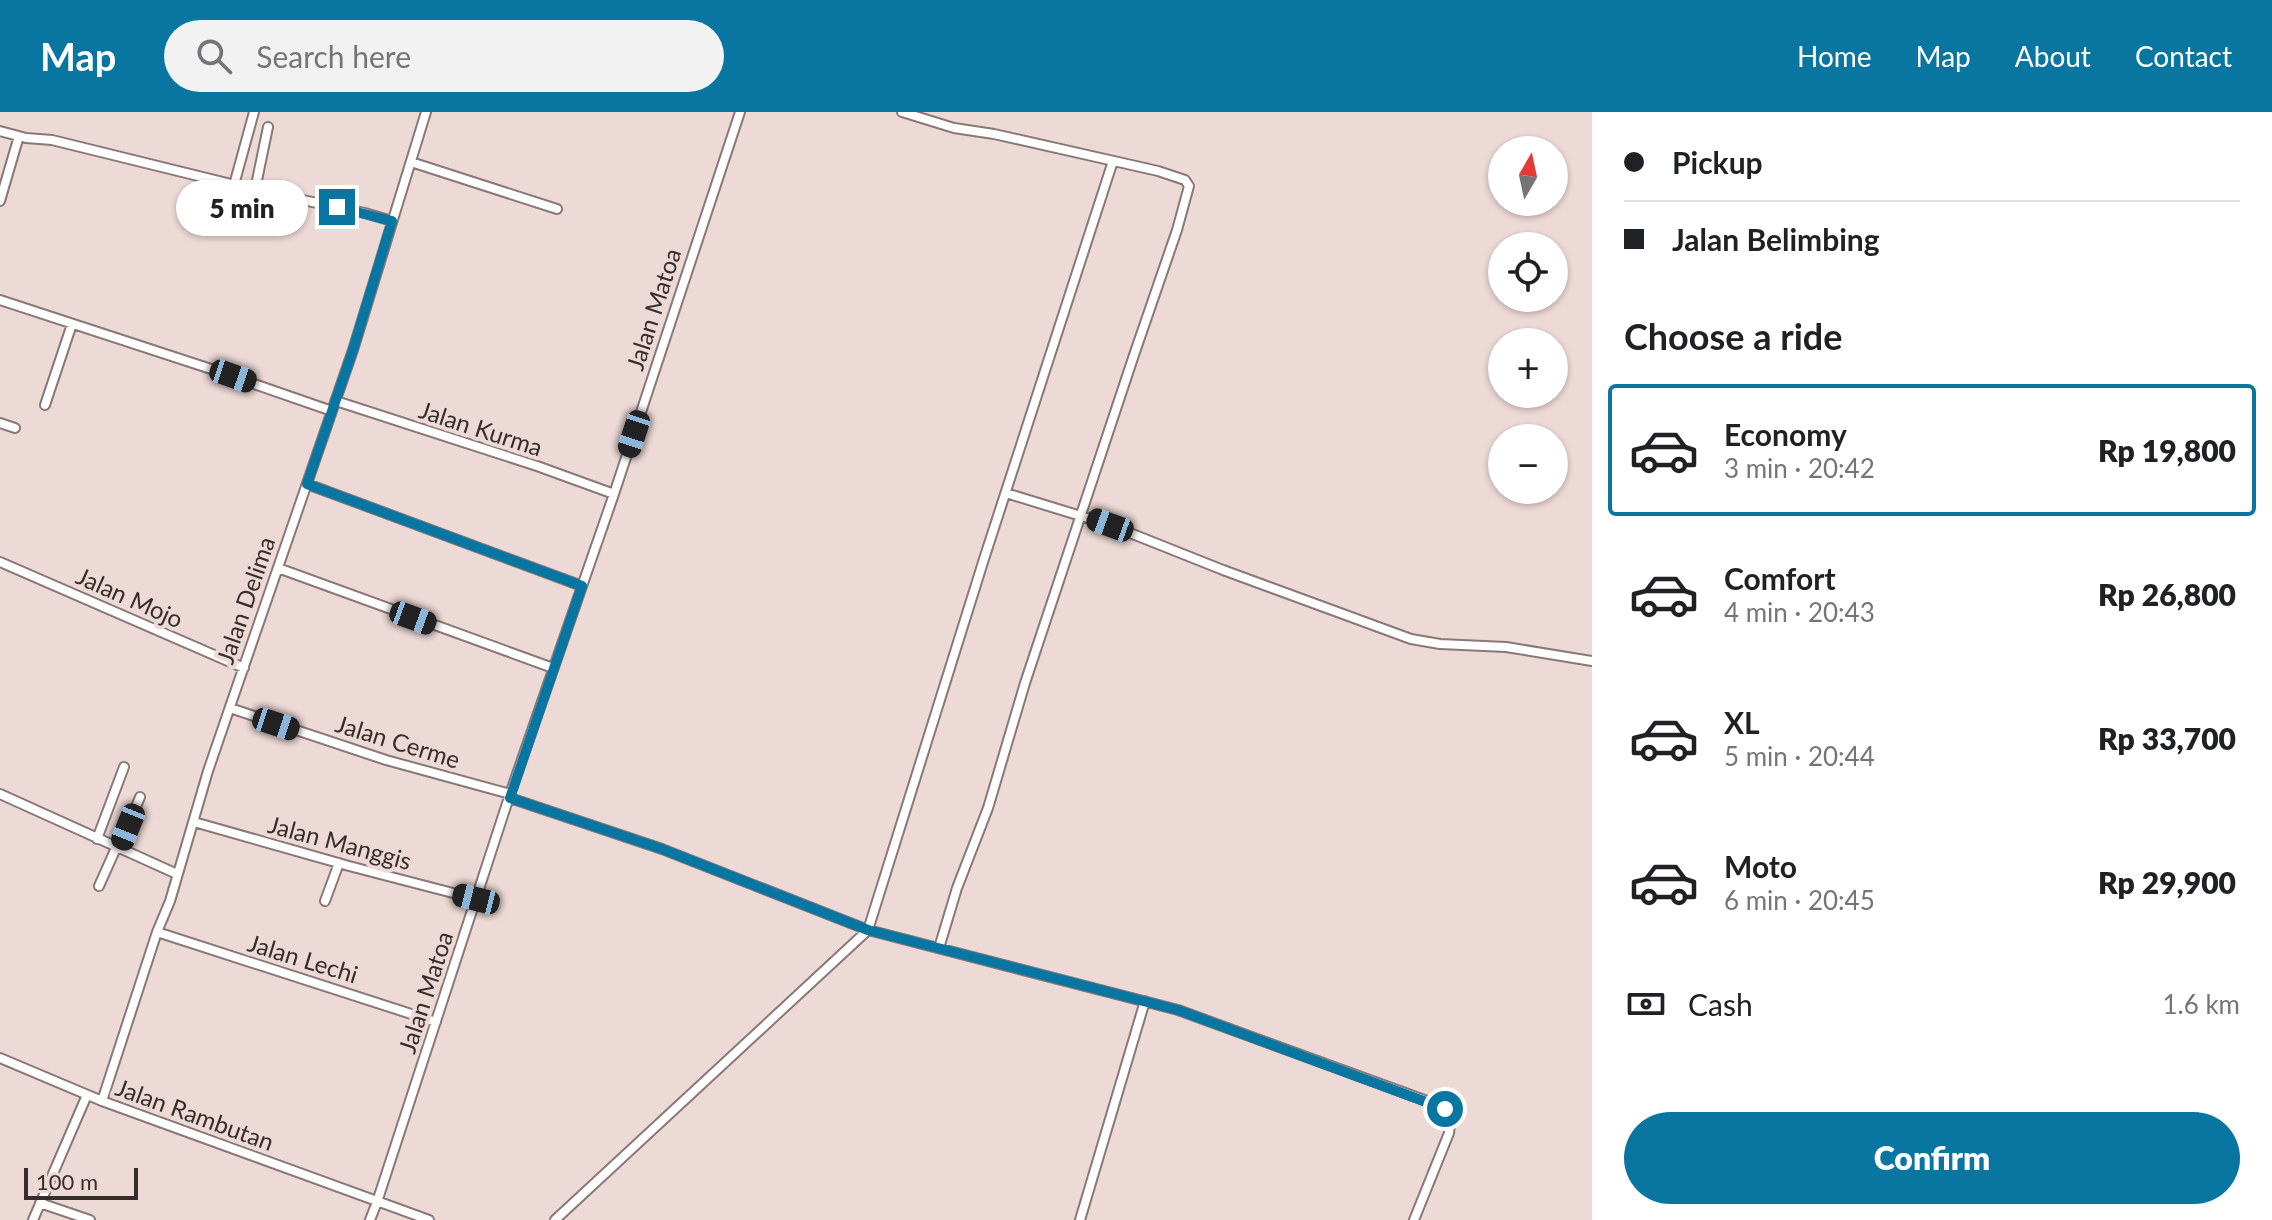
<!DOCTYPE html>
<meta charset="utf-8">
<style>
:root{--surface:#fff;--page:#f2f2f2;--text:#202124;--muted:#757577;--line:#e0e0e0;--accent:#0976a1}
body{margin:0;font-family:Lato,sans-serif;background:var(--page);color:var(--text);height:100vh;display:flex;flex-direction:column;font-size:30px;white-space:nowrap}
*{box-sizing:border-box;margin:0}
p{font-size:26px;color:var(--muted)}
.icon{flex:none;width:44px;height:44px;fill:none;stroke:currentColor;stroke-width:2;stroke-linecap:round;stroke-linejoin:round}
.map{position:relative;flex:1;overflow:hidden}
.side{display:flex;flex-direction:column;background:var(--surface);width:680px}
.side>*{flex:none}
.guide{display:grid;align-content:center;height:176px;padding:0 32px;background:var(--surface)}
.needle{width:52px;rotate:9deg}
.buttons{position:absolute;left:1488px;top:24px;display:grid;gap:16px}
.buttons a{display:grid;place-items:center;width:80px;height:80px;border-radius:50%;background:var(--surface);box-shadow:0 2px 6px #0004;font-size:40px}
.scale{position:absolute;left:24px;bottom:20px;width:114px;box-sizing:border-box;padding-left:8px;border:4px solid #352d2c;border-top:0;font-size:22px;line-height:28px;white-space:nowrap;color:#352d2c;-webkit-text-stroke:6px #edd9d6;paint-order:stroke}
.end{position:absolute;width:36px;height:36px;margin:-18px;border:10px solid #0976a1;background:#fff;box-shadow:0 0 0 4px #fff}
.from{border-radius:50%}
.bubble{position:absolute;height:56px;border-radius:28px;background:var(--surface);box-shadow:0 2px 6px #0004;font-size:26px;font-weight:800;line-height:56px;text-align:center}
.car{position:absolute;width:24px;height:48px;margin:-24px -12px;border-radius:10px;box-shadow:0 0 6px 2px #0007;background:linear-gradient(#222 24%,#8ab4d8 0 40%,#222 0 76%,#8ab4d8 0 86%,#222 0)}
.guide b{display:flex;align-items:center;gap:28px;height:76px;font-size:30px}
.guide b+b{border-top:2px solid var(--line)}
.guide i{width:20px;height:20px;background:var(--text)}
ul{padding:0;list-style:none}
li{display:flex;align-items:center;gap:24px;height:132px;margin:0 16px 12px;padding:0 16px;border:4px solid transparent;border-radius:8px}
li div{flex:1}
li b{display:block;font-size:30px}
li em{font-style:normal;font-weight:800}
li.current{border-color:var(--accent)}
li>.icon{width:72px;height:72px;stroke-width:1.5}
h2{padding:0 32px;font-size:36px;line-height:96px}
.pay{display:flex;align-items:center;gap:20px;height:88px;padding:0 32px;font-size:30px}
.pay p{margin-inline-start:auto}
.primary-button{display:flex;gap:16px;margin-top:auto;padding:16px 32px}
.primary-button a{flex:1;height:92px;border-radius:48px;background:var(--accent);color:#fff;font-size:32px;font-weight:800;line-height:92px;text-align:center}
header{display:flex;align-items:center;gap:48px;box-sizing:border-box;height:112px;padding:0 40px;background:var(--accent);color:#fff}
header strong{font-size:38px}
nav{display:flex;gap:44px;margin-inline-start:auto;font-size:28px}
.search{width:560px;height:72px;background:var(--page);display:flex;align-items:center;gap:20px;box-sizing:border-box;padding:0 28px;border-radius:44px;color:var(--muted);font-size:30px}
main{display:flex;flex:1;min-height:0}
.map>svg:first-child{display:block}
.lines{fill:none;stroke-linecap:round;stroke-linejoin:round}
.minor-casing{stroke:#8a7876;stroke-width:12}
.minor{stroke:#fff;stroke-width:8}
.route{stroke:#0976a1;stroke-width:10}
.labels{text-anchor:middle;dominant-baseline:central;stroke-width:8;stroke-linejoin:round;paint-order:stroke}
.street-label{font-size:24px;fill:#352d2c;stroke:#edd9d6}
</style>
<header>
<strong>Map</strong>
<div class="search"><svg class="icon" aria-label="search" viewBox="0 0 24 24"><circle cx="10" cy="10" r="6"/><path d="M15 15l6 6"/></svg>Search here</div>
<nav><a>Home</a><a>Map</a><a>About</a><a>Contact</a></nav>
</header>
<main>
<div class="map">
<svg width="1592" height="1108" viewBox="0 0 1592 1108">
<rect width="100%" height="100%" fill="#edd9d6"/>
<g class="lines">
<defs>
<path id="minor" d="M902,0L954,16L994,22L1158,59L1185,68L1189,74L1177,118L1134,243L1025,571L988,696L957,776L939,836
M0,19L26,26L52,28L255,78L365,101L392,109
M411,50L557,97
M234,73L254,0
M255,78L268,15
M0,89L19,24
M0,188L208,256L332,299
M336,289L537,354L614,382
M45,293L72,212
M0,311L15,316
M307,372L582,474
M1006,381L1110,413L1223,458L1411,527L1440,532L1506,535L1592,549
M0,450L244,556
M278,456L553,556
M230,596L386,648L510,682
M0,682L177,762
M510,686L662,737L868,818L1178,898L1438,993L1451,1003L1449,1021L1414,1108
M194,710L349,754L476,787
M97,727L124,655
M119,737L140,685
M99,774L116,736
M325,789L339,751
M157,820L436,910
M0,946L102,989L429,1108
M102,989L157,820L170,789L208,659L233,586L353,238L426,0
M40,1091L90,1108
M33,1108L87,983
M370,1108L377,1090L510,682L614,382L740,0
M555,1108L868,818L984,447L1113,49
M1080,1108L1145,889"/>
</defs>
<use href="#minor" class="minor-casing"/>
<use href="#minor" class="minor"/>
</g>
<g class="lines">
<path class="route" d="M337,95L392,109L353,238L307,372L582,474L510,686L662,737L868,818L1178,898L1445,997"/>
</g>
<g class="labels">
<g class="street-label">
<text transform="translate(653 197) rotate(-72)">Jalan Matoa</text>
<text transform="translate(481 316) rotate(18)">Jalan Kurma</text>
<text transform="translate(130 485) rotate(24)">Jalan Mojo</text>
<text transform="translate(245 488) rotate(-71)">Jalan Delima</text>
<text transform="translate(398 629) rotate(17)">Jalan Cerme</text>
<text transform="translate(340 730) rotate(15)">Jalan Manggis</text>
<text transform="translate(303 846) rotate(17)">Jalan Lechi</text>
<text transform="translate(425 880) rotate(-72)">Jalan Matoa</text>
<text transform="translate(195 1002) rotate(20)">Jalan Rambutan</text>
</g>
</g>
</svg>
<div class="buttons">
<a><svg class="needle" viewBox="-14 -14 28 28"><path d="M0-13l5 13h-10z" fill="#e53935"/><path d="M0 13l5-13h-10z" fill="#757577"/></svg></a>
<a><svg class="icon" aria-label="locate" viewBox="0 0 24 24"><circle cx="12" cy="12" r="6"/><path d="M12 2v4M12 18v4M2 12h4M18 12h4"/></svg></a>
<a>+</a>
<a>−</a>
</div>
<div class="scale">100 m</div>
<i class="end from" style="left:1445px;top:997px"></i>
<i class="end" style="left:337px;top:95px"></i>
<div class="bubble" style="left:176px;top:68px;width:132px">5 min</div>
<i class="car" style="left:233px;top:264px;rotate:109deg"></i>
<i class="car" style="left:634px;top:322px;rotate:198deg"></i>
<i class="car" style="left:1110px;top:413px;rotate:290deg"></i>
<i class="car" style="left:413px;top:506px;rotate:110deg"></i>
<i class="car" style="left:276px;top:612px;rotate:108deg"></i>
<i class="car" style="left:128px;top:715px;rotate:202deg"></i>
<i class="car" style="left:476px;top:787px;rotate:284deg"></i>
</div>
<section class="side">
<div class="guide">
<b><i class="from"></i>Pickup</b>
<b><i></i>Jalan Belimbing</b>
</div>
<h2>Choose a ride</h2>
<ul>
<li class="current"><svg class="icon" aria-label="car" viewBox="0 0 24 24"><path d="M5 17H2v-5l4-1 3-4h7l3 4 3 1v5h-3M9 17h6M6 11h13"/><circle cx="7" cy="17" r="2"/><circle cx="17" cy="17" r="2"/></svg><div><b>Economy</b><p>3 min · 20:42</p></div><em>Rp 19,800</em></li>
<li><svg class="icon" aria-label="car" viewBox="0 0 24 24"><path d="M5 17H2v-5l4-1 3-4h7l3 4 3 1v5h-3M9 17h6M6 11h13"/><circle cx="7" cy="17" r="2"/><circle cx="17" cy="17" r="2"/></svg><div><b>Comfort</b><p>4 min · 20:43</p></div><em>Rp 26,800</em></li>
<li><svg class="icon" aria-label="car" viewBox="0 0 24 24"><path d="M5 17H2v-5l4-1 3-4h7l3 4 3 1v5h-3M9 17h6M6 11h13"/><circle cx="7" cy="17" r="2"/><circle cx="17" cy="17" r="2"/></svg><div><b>XL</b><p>5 min · 20:44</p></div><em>Rp 33,700</em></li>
<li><svg class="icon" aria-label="car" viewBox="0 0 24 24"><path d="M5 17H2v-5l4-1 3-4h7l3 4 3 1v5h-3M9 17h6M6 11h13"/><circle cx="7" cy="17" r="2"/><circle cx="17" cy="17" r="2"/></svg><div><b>Moto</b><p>6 min · 20:45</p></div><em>Rp 29,900</em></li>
</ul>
<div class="pay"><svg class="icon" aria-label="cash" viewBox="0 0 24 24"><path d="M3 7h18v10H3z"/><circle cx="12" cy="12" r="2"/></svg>Cash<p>1.6 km</p></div>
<div class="primary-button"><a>Confirm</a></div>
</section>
</main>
